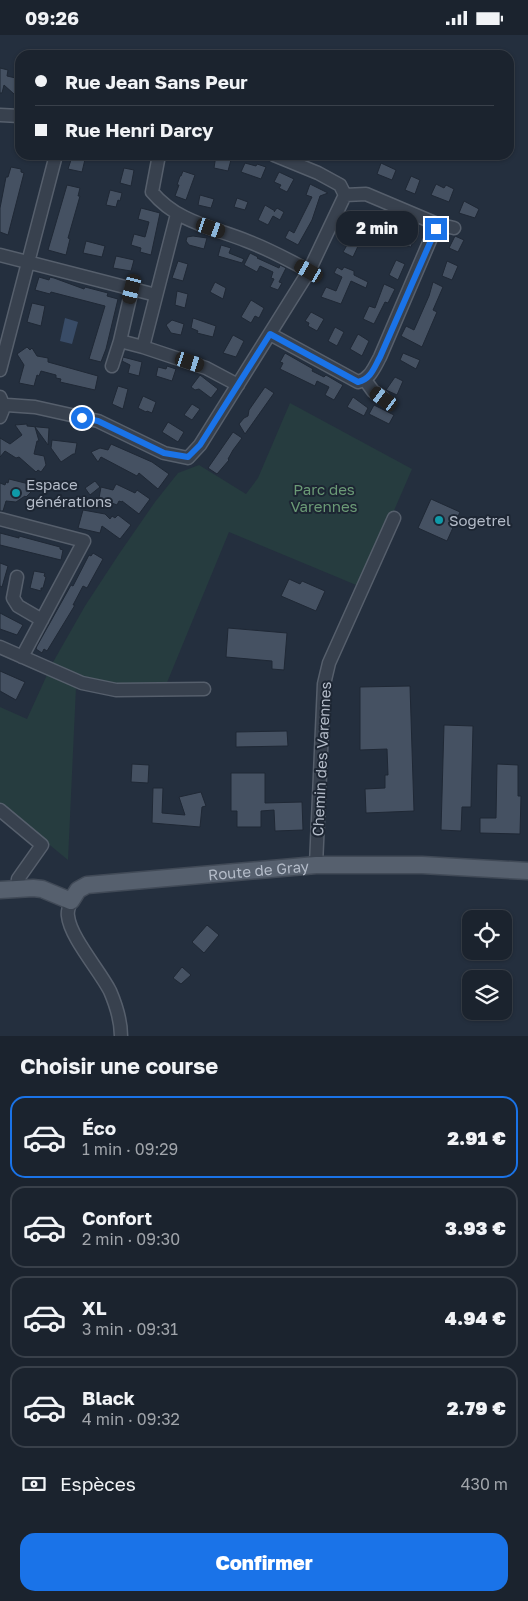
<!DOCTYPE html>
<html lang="fr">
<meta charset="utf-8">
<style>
:root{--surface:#1b232e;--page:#282f3a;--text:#f1f3f6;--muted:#a0a4aa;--line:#39404a;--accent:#1a73e8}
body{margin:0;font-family:"Golos Text",sans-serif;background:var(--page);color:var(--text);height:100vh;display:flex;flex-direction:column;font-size:19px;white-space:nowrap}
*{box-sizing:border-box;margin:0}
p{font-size:16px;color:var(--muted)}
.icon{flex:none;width:28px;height:28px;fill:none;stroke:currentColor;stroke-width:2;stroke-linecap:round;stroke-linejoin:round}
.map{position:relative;height:1001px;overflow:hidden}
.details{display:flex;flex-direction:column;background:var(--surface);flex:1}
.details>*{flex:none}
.top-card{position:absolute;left:15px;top:15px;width:499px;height:110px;border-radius:15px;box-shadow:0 1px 4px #0004,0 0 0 1px var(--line);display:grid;align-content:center;height:110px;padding:0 20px;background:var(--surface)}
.buttons{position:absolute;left:462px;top:875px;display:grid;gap:10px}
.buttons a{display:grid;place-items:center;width:50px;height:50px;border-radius:10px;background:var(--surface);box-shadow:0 1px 4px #0004,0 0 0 1px var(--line);font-size:25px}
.end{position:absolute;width:22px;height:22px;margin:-11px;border:6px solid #1a73e8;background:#fff;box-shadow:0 0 0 2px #fff}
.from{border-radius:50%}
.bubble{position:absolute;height:35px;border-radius:15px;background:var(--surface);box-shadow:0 1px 4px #0004,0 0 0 1px var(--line);font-size:16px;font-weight:800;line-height:35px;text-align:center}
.car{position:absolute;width:15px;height:30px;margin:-15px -8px;border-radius:6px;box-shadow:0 0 4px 1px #0007;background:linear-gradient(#222 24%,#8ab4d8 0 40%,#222 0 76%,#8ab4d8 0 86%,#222 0)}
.top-card b{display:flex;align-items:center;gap:18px;height:48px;font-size:19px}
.top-card b+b{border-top:1px solid var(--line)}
.top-card i{width:12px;height:12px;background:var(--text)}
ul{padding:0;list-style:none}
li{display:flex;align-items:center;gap:15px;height:82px;margin:0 10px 8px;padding:0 10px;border:2px solid var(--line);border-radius:15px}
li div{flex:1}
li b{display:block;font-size:19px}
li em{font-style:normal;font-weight:800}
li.active{border-color:var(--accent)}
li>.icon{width:45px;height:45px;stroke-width:1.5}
h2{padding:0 20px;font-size:22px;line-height:60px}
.pay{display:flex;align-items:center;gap:12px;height:55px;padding:0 20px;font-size:19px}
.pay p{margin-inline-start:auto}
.cta{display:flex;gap:10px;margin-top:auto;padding:10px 20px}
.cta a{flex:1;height:58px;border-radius:15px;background:var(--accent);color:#fff;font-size:20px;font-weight:800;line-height:58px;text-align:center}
.status{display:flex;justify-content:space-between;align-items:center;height:35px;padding:0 25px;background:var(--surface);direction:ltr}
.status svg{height:14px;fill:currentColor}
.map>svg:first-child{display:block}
.green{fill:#263c3f}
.water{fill:#394c67}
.building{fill:#455162;stroke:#1f2835}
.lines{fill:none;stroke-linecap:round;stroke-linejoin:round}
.minor-casing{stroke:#565f6c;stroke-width:15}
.major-casing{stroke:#414a57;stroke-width:19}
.minor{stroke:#38414e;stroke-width:12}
.major{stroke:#56606e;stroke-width:16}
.route{stroke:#1a73e8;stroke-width:6}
.culture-dot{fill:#0f9aa8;stroke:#1d2633;stroke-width:2}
.labels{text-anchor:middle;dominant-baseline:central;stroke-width:4;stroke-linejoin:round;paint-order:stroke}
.poi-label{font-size:15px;fill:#b4bcc9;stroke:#1d2633;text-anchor:start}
.park-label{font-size:15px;fill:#6b9a76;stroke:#1d2633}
.street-label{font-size:15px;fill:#b4bcc9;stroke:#1d2633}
</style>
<div class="status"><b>09:26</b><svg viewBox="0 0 49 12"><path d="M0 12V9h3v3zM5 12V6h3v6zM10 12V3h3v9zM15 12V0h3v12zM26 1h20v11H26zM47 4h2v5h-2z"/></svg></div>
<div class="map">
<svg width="528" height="1001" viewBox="0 0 528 1001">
<rect width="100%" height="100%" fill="#242f3e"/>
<path class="green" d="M290,368L412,434L361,552L229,497L166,650L76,652L68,825L0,769V672L27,684L52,629L85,571L119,519L155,467L178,438L199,430L246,459L258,443Z"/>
<path class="water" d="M65,283L78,287L72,309L60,306Z"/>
<path class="building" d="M0,33L8,35L7,41L20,44V58L17,60L14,59L4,50L2,58H0Z
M74,120H86L82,137L68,134L71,125H73Z
M216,120L232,121L228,136L214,133Z
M245,128L256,131L257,129L266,132L261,144L241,137Z
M381,128L396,135L392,145L377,139Z
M11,132L21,134V137L24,138L8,200L0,197V173L6,142H8Z
M124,133L134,135L131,151L120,148Z
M183,136L195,140L186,165L175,161L179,150H177L180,141H181Z
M279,137L294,144L287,157L279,153L281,150L274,147Z
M411,141L420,145L415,159L405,155Z
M310,149L328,158L320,161L312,185L298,210L285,203L289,195L294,198L312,162L306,160Z
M436,149L444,153L446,150L454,154L449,167L431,160Z
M67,150L80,153L78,161H80L68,203L70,204L66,220L48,215Z
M110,155L122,158L120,166L118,165L116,172L106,170Z
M200,160L214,164L211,173L198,170Z
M237,163L248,167L245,175L234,172Z
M464,166L479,174L475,183L459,178Z
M265,170L275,176L274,177L277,173L284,177L280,185L273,181L268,190L258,185Z
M141,173L160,178L151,220L140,217L141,213L131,210L134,199L145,202L149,187L138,184Z
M361,177L391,191L387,200L390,202L386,210L374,204L375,202L352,192Z
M407,192L419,197L415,207L413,206L411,212L400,209Z
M193,201L207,203L204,214L189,210L186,206L187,202Z
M455,201L464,205L458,217L449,213Z
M350,205L359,209L353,222L343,217Z
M86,206L105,211L102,222L83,218Z
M221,210L231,213L229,218L244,224L242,228L218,221Z
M250,218L258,222L257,223L279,233L280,230L286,233L279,247L282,248L278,255L270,252L274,244L271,243L273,237L260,231L257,237L244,230Z
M116,221L134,225L131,236L113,233Z
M396,225L405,229L398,245L389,240Z
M178,226L188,229L183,246L172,243Z
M447,226L458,231L452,245L442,241Z
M337,232L342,235L344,232L354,236V240L368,247L366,253L351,246L341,269L321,262L326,252L336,256L342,242L334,238Z
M39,242L49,245L50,242L54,243L84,254L85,252L108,258L107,261L118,264L106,314L101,327L89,324L105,271L51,257L50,259L35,255Z
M215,247L226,253L223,264L210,257Z
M433,247L443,252L433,275L437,277L422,312L401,301L406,291L414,295L429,261Z
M384,249L395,254L388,268L385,267L374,289L363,284L369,271L375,273Z
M177,256L188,259L185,273L175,270Z
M251,265L264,273L259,283L255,281L251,288L241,282Z
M32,268L45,271L41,291L27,287Z
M311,277L324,284L317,296L308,291L309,288L305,286Z
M193,283L216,291L213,302L197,298L198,296L191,293Z
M172,285L184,289L181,300L171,298L166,290Z
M335,292L344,297L337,311L328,306Z
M358,299L369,306L362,321L350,314Z
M233,300L244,306L236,322L223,318Z
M27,312L30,315L32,313L37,321L48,323V327L98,341L95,355L60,347L61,344L56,343V340L41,336L39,341L37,340L34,351L19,348L24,330L17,319Z
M285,318L313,334L312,336L324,342L326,340L343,350L334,365L325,360L329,352L317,346L315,351L280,334L283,328L280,327Z
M403,318L420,325L416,334L400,325Z
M123,322L142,327L139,341L128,338L130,330L122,326Z
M167,331L176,334L172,346L156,341L158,332L166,334Z
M200,340L218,354L211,363L199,354L195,355L191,352Z
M395,342L403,346L397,360L386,355Z
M118,351L128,354L123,374L112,369Z
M265,352L274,358L245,399L239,389L244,383L248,381L249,375Z
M143,361L156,367L152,378L147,376L146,377L138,373Z
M353,362L368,373L364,381L347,372Z
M192,369L200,374L192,385L184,380Z
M374,370L394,380L389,389L369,379Z
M168,387L184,397L178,407L162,397Z
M27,389V391L49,393L48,410L35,392L39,406H37L34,419L44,421L46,430L41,437L38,435L36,437L19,422L16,423L5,416L0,422V403L10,409L22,400L15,390Z
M233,397L242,403L233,415L228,424L229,425L217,439L208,433Z
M52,405L77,408L75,419H73L61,427L51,413Z
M111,409L152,427L169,439L158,454L139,438L137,441L101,422L98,427L91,417L100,413L108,415Z
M9,444L33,450L36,452L26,462L25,461L16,467L6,466L3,476H0V448L5,450L6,447L8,448Z
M95,446L100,452L90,460L85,453Z
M116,449L135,458L137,455L150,464L139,479L122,466V467L119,466L117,470L99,463L101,452L113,455Z
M431,464L460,477L447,506L418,493Z
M83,475L105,479L110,484L112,481L115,483L118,480L131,490L120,504L102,491L100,498L78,493Z
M0,498L19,503V501L60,512V514L63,515L61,525L0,510Z
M93,518L103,524L87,553L83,551L73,570H75L47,616L44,614L42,618L36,614L37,611L71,550L73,551L89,520L91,521Z
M0,528L8,531L2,552L0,551Z
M34,536L45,538L44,541L46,542L43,553H41V556L30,553Z
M289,544L300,549L302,546L325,556L316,576L281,561Z
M0,578L23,590L17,600L0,594Z
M228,593L287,598L284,635L272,634V626L226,622Z
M0,636L25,647L16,665L0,656Z
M410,651L414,776L366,778L365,754L385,753V740H388L387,714L360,715V652Z
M444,690L473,691L471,772H462L461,796L441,795Z
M287,696L288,711L236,712V697Z
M132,729L149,730L148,748L131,747Z
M497,729L518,730V761H521L520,799L480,798V783H496Z
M231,738H265V768L302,767L303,795L275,796L274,775L261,776V792H237V776H231Z
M153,753H163L162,778L185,780L179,762L201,757L206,771L202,772L200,792L152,788Z
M207,890L219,900L204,918L192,907Z
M182,932L191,940L181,949L173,943Z"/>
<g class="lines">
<defs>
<path id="minor" d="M0,80L20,81
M159,120L152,157C177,187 212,192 247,206C268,214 289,225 309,236
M274,120L318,138L340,150L345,160
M345,160L366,159L437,189L454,193
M0,220L156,260
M132,254L120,306L143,312L177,179
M270,299L358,347C370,344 374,333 380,322L437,189
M143,312L206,333L238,350
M112,331L120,306
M0,335L56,120
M365,345L373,356L383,363
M0,362L4,372L0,382
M4,372L7,370L35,372L98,386L164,418L188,423L200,410L309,236L345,160
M0,484L84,506L22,622
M17,542L13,563L18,571L42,585
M0,612L82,648L116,655L204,654
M0,775L42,810L18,844L17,853
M316,830L324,649L329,628L394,483
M71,866C69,871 67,876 68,881C70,902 100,936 110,956C116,970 121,985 121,1001"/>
<g id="major">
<path id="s1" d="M0,855L33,853L42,854L71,866L78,855L87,850L316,830H422L528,836"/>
</g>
</defs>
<use href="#minor" class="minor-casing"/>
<use href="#major" class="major-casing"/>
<use href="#minor" class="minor"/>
<use href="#major" class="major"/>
</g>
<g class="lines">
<path class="route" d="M82,383L98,386L164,418L188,422L200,410L270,299L358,347C371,344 374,333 380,322L436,194"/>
</g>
<g class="culture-dot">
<circle cx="16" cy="458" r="5"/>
<circle cx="439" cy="485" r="5"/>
</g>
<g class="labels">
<g class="poi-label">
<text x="26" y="449">Espace<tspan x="26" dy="17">générations</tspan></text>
<text x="449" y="485">Sogetrel</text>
</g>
<g class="park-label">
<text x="324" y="454">Parc des<tspan x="324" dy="17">Varennes</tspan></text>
</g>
<g class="street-label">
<text transform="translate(321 724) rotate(-87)">Chemin des Varennes</text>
<text stroke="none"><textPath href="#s1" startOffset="269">Route de Gray</textPath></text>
</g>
</g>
</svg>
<div class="buttons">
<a><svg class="icon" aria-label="locate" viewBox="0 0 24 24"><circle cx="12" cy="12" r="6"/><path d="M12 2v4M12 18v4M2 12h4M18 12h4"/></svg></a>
<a><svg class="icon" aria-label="layers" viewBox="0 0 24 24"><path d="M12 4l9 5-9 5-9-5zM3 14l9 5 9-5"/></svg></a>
</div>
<i class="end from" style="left:82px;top:383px"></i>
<i class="end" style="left:436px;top:194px"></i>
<div class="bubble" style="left:336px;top:176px;width:82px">2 min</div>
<i class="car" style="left:211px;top:193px;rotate:109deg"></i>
<i class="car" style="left:309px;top:236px;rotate:300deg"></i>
<i class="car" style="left:132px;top:254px;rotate:194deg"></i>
<i class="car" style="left:190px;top:327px;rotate:108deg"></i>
<i class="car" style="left:384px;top:364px;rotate:306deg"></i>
<div class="top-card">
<b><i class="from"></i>Rue Jean Sans Peur</b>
<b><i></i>Rue Henri Darcy</b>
</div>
</div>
<section class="details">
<h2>Choisir une course</h2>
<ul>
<li class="active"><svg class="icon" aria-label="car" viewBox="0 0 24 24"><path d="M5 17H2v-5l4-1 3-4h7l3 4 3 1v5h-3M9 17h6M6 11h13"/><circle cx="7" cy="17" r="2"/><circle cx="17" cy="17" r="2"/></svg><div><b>Éco</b><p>1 min · 09:29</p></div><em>2.91 €</em></li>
<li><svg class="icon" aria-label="car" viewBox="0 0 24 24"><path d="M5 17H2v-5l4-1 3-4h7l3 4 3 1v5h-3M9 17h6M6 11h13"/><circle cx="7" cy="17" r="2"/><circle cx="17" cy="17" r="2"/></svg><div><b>Confort</b><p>2 min · 09:30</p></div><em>3.93 €</em></li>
<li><svg class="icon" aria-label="car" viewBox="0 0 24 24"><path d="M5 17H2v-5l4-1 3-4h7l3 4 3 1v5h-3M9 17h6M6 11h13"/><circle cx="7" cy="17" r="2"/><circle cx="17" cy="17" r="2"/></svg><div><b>XL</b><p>3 min · 09:31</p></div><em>4.94 €</em></li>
<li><svg class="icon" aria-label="car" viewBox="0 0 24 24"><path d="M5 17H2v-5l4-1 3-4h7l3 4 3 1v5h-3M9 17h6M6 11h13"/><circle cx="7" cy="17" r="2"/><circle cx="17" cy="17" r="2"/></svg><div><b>Black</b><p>4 min · 09:32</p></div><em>2.79 €</em></li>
</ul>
<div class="pay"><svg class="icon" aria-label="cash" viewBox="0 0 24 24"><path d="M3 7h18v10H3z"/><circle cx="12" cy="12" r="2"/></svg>Espèces<p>430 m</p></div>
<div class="cta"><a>Confirmer</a></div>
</section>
